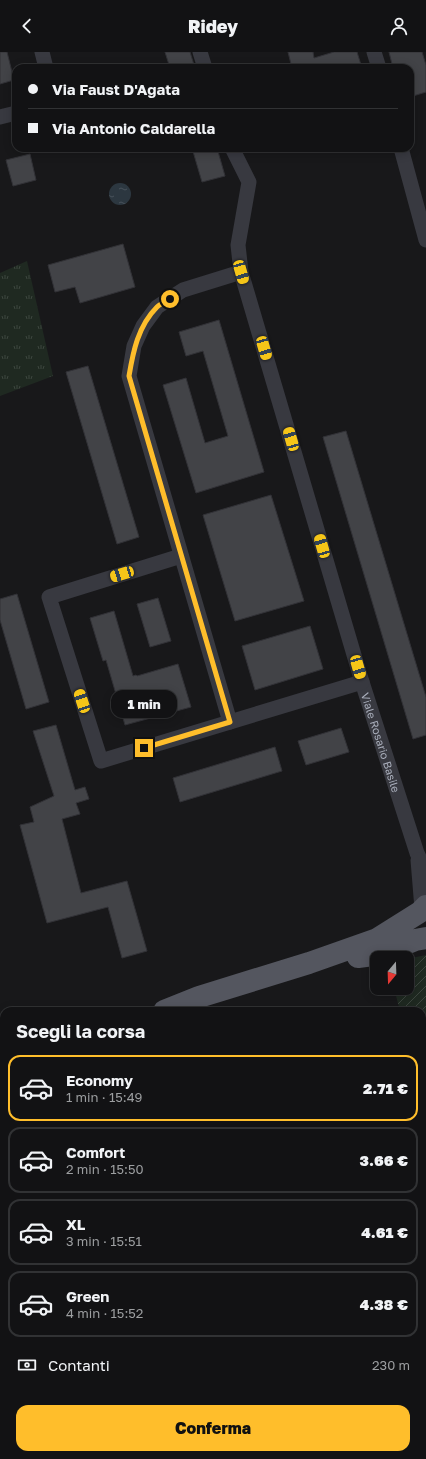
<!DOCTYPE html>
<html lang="it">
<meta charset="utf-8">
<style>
:root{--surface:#121214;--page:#1f2022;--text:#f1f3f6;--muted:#9c9ea0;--line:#313234;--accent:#ffbe2b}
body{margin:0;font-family:"Golos Text",sans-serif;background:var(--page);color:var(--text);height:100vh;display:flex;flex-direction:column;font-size:15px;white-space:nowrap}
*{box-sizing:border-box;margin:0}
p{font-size:13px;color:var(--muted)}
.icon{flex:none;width:22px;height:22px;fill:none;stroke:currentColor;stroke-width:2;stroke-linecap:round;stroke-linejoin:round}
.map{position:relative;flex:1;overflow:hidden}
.sheet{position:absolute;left:0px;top:955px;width:426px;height:452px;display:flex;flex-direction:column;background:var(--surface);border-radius:12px 12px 0 0;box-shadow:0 2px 10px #0003,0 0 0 1px var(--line)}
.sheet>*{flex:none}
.banner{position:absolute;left:12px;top:12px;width:402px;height:88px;border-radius:12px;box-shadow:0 2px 10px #0003,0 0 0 1px var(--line);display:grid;align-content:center;height:88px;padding:0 16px;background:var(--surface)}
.needle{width:26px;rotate:199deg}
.tools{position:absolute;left:370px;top:899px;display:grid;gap:8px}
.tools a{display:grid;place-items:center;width:44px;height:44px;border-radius:8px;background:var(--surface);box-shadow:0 2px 10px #0003,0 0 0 1px var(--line);font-size:20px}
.end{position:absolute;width:18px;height:18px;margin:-9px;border:5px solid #ffbe2b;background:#111;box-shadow:0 0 0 2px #111}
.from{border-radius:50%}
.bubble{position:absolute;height:28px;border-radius:12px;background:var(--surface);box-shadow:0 2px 10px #0003,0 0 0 1px var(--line);font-size:13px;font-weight:800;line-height:28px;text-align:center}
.car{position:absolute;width:12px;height:24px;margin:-12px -6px;border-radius:5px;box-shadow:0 0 3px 1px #0007;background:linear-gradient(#f5c518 24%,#345 0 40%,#f5c518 0 76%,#345 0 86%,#f5c518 0)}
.banner b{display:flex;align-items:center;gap:14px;height:38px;font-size:15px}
.banner b+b{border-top:1px solid var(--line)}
.banner i{width:10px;height:10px;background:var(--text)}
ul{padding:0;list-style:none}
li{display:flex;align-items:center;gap:12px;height:66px;margin:0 8px 6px;padding:0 8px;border:2px solid var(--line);border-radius:12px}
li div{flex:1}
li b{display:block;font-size:15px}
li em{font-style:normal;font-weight:800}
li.active{border-color:var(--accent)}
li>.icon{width:36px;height:36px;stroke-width:1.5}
h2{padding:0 16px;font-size:18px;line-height:48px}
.pay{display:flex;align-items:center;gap:10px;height:44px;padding:0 16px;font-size:15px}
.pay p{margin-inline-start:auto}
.button{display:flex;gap:8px;margin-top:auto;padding:8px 16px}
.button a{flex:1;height:46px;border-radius:12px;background:var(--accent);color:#111;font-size:16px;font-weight:800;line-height:46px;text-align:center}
header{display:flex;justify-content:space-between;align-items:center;height:52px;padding:0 16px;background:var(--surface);font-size:18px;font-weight:800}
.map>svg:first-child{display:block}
.grass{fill:url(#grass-tufts)}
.garden{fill:url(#garden-furrows)}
.water{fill:url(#water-ripples)}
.building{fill:#424347;stroke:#323237}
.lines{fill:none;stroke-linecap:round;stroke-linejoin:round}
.street{stroke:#383940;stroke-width:15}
.primary{stroke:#54565f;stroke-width:22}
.route{stroke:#ffbe2b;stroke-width:5}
.labels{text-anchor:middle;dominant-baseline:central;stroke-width:3;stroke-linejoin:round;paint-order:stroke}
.street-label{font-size:11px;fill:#a9aebb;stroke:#131315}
</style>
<header><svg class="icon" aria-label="back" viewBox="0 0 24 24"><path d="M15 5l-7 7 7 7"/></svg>Ridey<svg class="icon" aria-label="person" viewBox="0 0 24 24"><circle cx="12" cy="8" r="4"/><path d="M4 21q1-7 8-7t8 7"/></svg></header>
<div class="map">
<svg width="426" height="1407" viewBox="0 0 426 1407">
<defs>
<pattern id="grass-tufts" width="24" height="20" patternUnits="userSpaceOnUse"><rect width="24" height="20" fill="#1f2921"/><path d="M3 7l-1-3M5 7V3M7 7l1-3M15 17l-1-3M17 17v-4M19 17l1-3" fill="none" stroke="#3d463f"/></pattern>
<pattern id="garden-furrows" width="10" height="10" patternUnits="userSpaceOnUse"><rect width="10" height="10" fill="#1f2921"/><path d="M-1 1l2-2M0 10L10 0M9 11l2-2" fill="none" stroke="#3d463f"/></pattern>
<pattern id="water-ripples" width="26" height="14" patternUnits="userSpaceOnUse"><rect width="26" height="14" fill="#2c3740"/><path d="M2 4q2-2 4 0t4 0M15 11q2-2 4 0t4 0" fill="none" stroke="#48515a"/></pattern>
</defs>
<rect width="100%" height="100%" fill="#18181a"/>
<path class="grass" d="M27,209L53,324L0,344V221Z"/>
<path class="garden" d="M426,903V1054L422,1039V959H400L394,936H407V907Z"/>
<path class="water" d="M109 142a11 11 0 1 1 22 0a11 11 0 1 1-22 0Z"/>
<path class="building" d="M0,0H7L14,28L0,32Z
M165,0H190L195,16H170Z
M288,0H313L314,6L334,0H357L362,16H292Z
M389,0H422L426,13V40L410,45V16H393Z
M192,96H217L225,124L202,130Z
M30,102L36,128L13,134L6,108Z
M123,192L135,235L80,251L75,235L55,240L48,213Z
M219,268L264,420L196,441L163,333L186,326L205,391L228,384L203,299L186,304L179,280Z
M88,314L139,485L117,492L66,320Z
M346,379L426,645V683L413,687L323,385Z
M271,443L304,549L235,569L203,463Z
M17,542L49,650L26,657L0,568V547Z
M158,546L171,589L150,595L137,552Z
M114,559L133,624L136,623L137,624L178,612L191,655L125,673L106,608L103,609L90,566Z
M310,574L323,617L255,638L242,594Z
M56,673L75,738L85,735L89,747L76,751L80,762L62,767L81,841L127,829L147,899L122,906L108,855L47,871L20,773L34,770L30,755L54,744L33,679Z
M341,676L349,700L306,713L298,689Z
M275,695L282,719L180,750L173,726Z"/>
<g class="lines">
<g class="street">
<path d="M42,0L46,16"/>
<path d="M200,0L205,16"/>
<path d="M374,0L379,16"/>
<path d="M0,65L16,61"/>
<path id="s1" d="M232,96L249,130L238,193L241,220L362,630L417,801L426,820"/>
<path d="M401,96L426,188"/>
<path d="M181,504L49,545L101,709L362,630"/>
<path d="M230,670L129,324L134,294L143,274L157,255L183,238L241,220"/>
<path d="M418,808L422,857"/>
</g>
<path class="primary" d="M358,905L381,902L415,888L426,886
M164,959L199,945L309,911L377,887L420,860L426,854
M0,1023L4,1022"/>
</g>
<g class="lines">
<path class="route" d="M144,696L230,670L129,324C133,300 138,274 157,255C160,252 166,249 170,247"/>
</g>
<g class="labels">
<g class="street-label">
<text stroke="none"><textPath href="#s1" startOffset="620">Viale Rosario Basile</textPath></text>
</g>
</g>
</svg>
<div class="tools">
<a><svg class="needle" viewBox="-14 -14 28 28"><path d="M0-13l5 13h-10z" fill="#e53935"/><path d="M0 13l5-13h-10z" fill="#9c9ea0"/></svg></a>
</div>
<i class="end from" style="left:170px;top:247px"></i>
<i class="end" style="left:144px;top:696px"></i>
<div class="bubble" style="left:111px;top:638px;width:66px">1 min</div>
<i class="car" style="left:241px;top:220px;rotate:164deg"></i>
<i class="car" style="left:264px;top:296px;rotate:164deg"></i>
<i class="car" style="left:291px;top:387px;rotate:344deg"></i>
<i class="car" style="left:322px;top:494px;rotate:344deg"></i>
<i class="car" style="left:122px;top:522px;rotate:253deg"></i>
<i class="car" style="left:358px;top:615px;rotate:164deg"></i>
<i class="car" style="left:82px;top:649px;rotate:342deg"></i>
<div class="banner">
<b><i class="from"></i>Via Faust D'Agata</b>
<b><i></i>Via Antonio Caldarella</b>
</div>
<section class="sheet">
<h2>Scegli la corsa</h2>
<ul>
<li class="active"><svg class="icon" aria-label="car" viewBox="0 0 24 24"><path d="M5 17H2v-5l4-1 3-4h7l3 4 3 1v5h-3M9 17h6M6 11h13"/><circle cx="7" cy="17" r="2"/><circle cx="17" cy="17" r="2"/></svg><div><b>Economy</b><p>1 min · 15:49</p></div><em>2.71 €</em></li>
<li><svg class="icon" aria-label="car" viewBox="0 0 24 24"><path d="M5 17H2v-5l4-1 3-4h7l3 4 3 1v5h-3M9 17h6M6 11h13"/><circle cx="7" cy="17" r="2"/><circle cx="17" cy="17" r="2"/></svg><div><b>Comfort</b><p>2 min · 15:50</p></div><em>3.66 €</em></li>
<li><svg class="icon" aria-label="car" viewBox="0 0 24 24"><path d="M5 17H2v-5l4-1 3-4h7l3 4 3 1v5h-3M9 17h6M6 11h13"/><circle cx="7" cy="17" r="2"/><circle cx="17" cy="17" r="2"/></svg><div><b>XL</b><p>3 min · 15:51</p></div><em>4.61 €</em></li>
<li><svg class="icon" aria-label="car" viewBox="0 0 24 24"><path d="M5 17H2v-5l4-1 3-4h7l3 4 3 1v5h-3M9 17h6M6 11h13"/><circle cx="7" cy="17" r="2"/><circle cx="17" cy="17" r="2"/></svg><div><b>Green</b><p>4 min · 15:52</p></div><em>4.38 €</em></li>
</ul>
<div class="pay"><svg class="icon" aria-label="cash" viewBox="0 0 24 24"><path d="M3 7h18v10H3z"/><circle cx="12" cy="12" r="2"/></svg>Contanti<p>230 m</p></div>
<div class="button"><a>Conferma</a></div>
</section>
</div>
